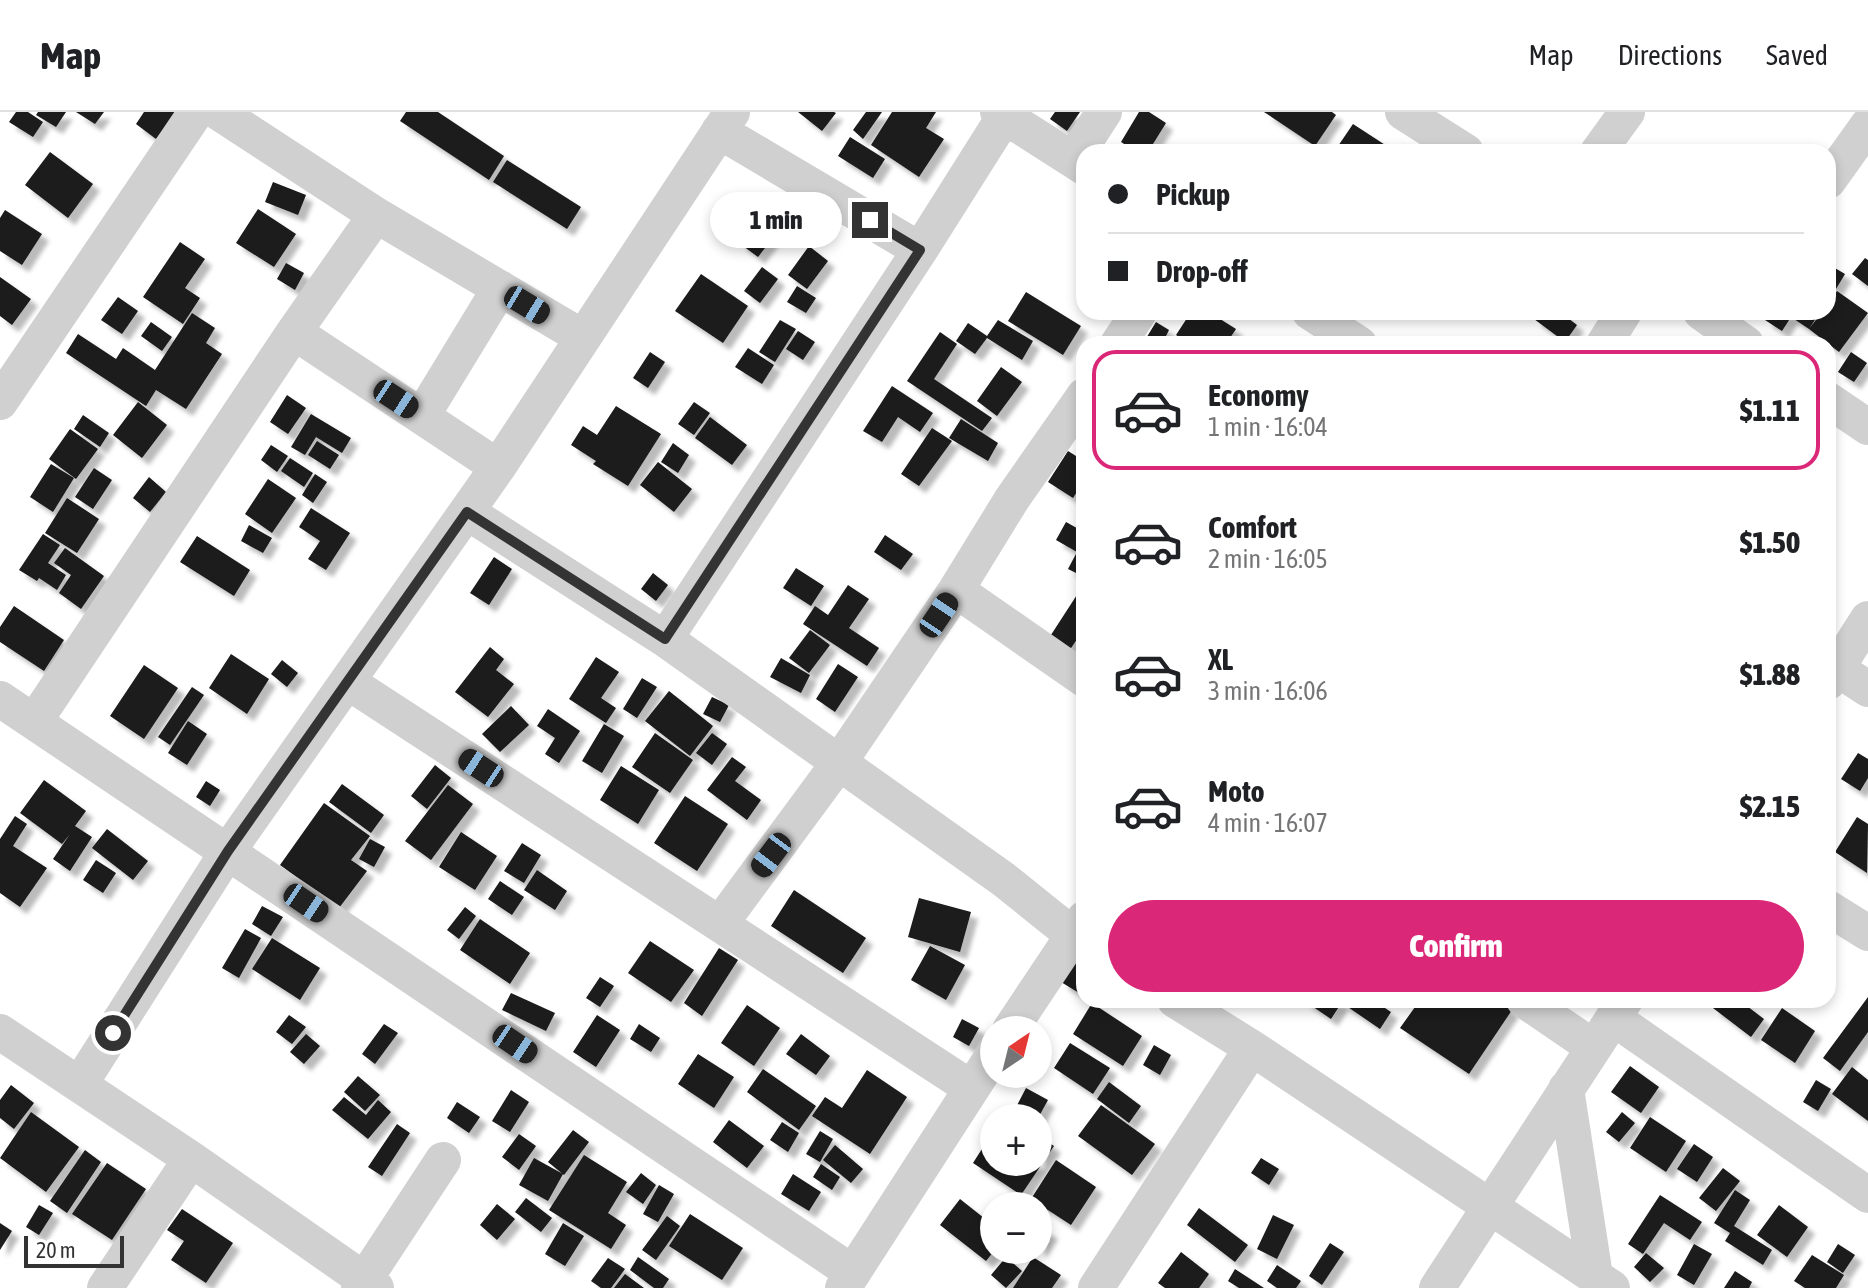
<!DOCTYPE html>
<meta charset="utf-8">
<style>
:root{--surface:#fff;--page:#f6f6f6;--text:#202124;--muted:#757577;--line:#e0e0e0;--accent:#db2777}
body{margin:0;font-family:"Asap Condensed",sans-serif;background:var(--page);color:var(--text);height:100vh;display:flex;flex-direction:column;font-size:30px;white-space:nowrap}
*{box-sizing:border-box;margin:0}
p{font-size:26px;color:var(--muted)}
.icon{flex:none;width:44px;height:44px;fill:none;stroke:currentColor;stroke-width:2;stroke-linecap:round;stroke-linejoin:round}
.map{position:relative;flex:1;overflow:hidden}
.details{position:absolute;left:1076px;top:224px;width:760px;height:672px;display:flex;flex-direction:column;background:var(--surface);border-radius:24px;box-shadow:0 4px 12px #0003}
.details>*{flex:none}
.top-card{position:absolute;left:1076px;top:32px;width:760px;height:176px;border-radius:24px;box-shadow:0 4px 12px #0003;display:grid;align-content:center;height:176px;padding:0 32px;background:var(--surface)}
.needle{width:52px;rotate:35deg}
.tools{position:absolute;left:980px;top:904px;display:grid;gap:16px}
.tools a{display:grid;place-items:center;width:72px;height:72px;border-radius:50%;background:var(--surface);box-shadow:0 4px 12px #0003;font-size:40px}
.scale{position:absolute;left:24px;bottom:20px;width:100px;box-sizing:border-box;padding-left:8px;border:4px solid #333;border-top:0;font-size:22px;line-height:28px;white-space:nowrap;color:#333;-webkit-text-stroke:6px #fff;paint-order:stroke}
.end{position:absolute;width:36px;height:36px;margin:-18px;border:10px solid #333;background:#fff;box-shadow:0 0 0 4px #fff}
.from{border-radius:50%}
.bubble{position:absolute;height:56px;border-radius:28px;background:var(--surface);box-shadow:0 4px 12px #0003;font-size:26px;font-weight:800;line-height:56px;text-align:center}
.car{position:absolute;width:24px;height:48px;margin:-24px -12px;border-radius:10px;box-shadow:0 0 6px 2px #0007;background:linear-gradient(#222 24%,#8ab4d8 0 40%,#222 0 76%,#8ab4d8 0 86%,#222 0)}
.top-card b{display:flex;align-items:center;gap:28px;height:76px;font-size:30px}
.top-card b+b{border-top:2px solid var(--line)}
.top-card i{width:20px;height:20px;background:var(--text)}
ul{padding:14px 0 0;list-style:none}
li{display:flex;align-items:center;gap:24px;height:120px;margin:0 16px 12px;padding:0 16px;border:4px solid transparent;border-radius:24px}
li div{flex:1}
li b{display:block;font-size:30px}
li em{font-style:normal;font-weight:800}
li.active{border-color:var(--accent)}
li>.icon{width:72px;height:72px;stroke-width:1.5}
.action{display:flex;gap:16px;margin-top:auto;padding:16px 32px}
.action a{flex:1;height:92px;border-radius:48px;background:var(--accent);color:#fff;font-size:32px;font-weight:800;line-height:92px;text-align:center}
header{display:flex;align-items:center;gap:48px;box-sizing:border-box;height:112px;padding:0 40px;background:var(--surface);border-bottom:2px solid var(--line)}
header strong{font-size:38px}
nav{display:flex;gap:44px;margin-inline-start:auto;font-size:28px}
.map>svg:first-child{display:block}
.building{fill:#1a1a1a;filter:url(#shadow)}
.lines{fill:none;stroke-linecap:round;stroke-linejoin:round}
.street{stroke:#d0d0d0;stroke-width:36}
.route{stroke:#333;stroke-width:10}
</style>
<header>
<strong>Map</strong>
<nav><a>Map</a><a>Directions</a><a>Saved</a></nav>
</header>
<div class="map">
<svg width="1868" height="1176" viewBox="0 0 1868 1176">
<defs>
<filter id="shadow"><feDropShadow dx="7" dy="7" stdDeviation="2" flood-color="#0004"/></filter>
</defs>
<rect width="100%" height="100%" fill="#fff"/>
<path class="building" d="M16,0H28L43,10L33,25L9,10Z
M38,0H66L56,15L36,3Z
M76,0H104L95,12Z
M144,0H177L156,27L136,12Z
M406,0H438L504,44L489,68L400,9Z
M798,0H834L836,1L822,19Z
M866,0H882L863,27L853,18Z
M892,0H936L926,16L944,27L919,65L871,33Z
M1055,0H1080L1067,19L1050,7Z
M1139,0H1149L1166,11L1148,40H1137L1121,30Z
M1264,0H1332L1336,3L1315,34Z
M1353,12L1396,40H1334Z
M850,25L885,47L873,66L838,44Z
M50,40L93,72L68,106L25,73Z
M507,48L581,95L567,117L493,70Z
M273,70L306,83L298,103L265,90Z
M258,97L296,122L274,155L236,131Z
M5,98L42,122L22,153L0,139V106Z
M753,113L772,127L758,145L739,131Z
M180,130L205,147L185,176L200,186L183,212L143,185Z
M809,134L828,149L807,177L788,163Z
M1865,146L1868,148V174L1852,162Z
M286,151L304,161L295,178L277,167Z
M1828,152L1845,162L1836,177L1828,172Z
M762,155L778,167L760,191L744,179Z
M701,162L748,194L723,231L675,199Z
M0,165L31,187L12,213L0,204Z
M797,174L816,186L806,201L787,190Z
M1837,179L1868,201L1839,240L1809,217L1822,200H1828V192Z
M1026,180L1081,214L1063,243L1008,209Z
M118,185L138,199L122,222L101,208Z
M1191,200H1209L1236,217L1226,232H1190L1176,223Z
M1539,200H1560L1577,213L1565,230L1534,207Z
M1770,200H1820L1809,217L1791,205L1782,219L1765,208Z
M192,201L215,216L206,231L222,242L186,297L156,278L146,294L66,241L78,222L116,247L123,236L155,258Z
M780,208L796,217L775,250L759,240Z
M998,208L1033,229L1022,248L987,226L975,242L956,229L968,211L987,224Z
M151,210L172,225L162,239L141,224Z
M1156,210L1169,218L1162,232H1152L1145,228Z
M798,219L815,230L803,248L786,237Z
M940,220L957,232L934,267L992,306L982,319L907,269Z
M748,236L774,253L762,272L735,255Z
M650,240L665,250L648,276L633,266Z
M1851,240L1867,251L1854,270L1838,260Z
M1001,255L1022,270L997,304L977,289Z
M892,274L933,301L920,320L898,305L882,330L863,319Z
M287,283L306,296L288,322L270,310Z
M138,290L167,313L142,346L113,323Z
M694,290L710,301L694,323L678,312Z
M616,294L661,322L628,374L593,352L596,349L571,333L583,314L597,323Z
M311,302L351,326L342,341L316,325L305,343L291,335Z
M83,303L109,321L100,335L74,317Z
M710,305L747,333L732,353L695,326Z
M961,307L998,331L988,349L949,326Z
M932,316L952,329L919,374L901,362Z
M70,317L98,337L76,367L49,347Z
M317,329L339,343L330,357L308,343Z
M673,331L689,343L678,361L661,350Z
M271,333L288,344L277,360L261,348Z
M1068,339L1084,349V369L1073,386L1048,370Z
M290,346L313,361L304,375L281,359Z
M658,350L692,377L674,400L640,373Z
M51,352L74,366L53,400L30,385Z
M94,356L112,368L93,397L75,385Z
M315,362L327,370L313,391L302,383Z
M149,365L166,380L150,400L133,386Z
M268,367L296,386L272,421L245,402Z
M67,386L99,407L77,441L45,421Z
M311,396L350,421L326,458L308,447L320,429L299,415Z
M1066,410L1084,420V465L1068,457L1077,440L1056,428Z
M249,413L272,426L263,441L241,429Z
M43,422L60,433L48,451L66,463L57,478L39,466L37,469L19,458Z
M885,423L913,442L901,458L874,440Z
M197,424L250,458L234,484L180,450Z
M65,436L104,464L81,497L59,481L71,463L54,451Z
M494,445L512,457L489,493L470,481Z
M796,456L824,474L811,494L783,476Z
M653,461L668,473L656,489L641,477Z
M1084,472V517L1069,539L1049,526Z
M848,473L869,487L849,516L879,536L867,554L803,512L815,494L828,503Z
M14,494L64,528L44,559L0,530V515Z
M810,518L830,533L809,561L789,546Z
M490,535L504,547L496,558L514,572L488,605L455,580Z
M231,542L269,567L247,602L209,576Z
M596,545L619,560L601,586L616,596L606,611L569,587Z
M781,546L810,563L801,581L770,565Z
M282,548L298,561L287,575L271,562Z
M838,552L858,565L835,600L816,587Z
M144,553L178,576L144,627L110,604Z
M642,566L657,575L637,606L623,597Z
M192,575L204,583L170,633L158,625Z
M669,579L713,614L690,644L645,609Z
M712,585L729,593L720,610L703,602Z
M511,594L529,613L500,640L482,622Z
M548,597L580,619L559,651L545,642L555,626L537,614Z
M188,609L207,622L187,653L168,641Z
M604,612L624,624L602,661L582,649Z
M655,621L693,648L670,681L632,655Z
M712,621L727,632L712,653L696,641Z
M1858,641L1868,647V666L1860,679L1841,667Z
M732,645L746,655L735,669L761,688L747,708L707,678Z
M435,653L451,666L427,697L411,684Z
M621,654L659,678L638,712L600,688Z
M44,668L86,699L75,714L92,725L70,759L53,747L70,722L62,732L20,701Z
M206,669L220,678L210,694L196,685Z
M342,672L384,703L371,721L329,690Z
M448,673L473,692L431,748L405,729Z
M685,684L728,712L697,759L654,731Z
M324,691L370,724L351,748L367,759L339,796L280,753Z
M15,704L27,712L13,734L47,756L20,795L0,781V727Z
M1857,705L1868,712L1867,761L1835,740Z
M107,717L148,749L133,768L92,736Z
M461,720L497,744L475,778L439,755Z
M370,727L385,735L374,755L359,747Z
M522,731L541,743L524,771L504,759Z
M96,748L116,761L103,781L83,768Z
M537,758L567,779L555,798L524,778Z
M500,769L524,785L512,803L488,787Z
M794,778L866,826L843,861L771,814Z
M919,786L971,800L960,840L908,825Z
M262,794L283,805L271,824L252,812Z
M465,795L476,804L459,827L447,818Z
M480,807L530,841L510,872L460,838Z
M245,817L261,826L239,866L222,856Z
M272,826L320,856L300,888L252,857Z
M650,829L694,858L671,890L628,861Z
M930,834L965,853L946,888L911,868Z
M719,836L738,848L702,904L684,891Z
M1078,844L1084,848V884L1061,870Z
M600,865L614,874L600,895L586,886Z
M511,881L555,901L546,919L502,898Z
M1868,885V920L1840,959L1823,946Z
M1303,888H1339L1342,890L1331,907Z
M1344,888H1373L1391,900L1380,917L1342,891Z
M1420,888H1497L1512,898L1469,962L1400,916Z
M1719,888H1739L1764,907L1751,925L1713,896Z
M1092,891L1142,924L1123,954L1073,922Z
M747,893L780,916L754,954L721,931Z
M1782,896L1815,919L1795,951L1761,928Z
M289,903L306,915L292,932L276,920Z
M597,903L620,918L596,955L573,940Z
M962,907L979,916L969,934L953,925Z
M384,912L398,921L375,952L362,942Z
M639,912L660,926L651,940L630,927Z
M306,922L320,934L304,952L290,940Z
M801,922L830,944L816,963L786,942Z
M1070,931L1110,956L1093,982L1054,956Z
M1154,933L1171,943L1160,963L1143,953Z
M698,942L734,965L714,996L678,972Z
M1630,954L1659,975L1641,1001L1611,980Z
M1852,955L1868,968V1009L1832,982Z
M763,957L816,994L799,1018L747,980Z
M867,958L907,985L870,1042L812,1004L825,985L842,996Z
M358,964L380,983L365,999L344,980Z
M1816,968L1831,977L1818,999L1803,990Z
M1109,970L1141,994L1129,1011L1097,987Z
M11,973L34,991L14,1017L0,1006V988Z
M1026,976L1048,988L1038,1006H1021L1013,1001Z
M511,978L529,990L510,1020L492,1009Z
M344,985L366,1003L378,988L391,1000L368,1027L332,998Z
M457,990L480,1005L469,1021L447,1006Z
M1101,993L1155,1032L1132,1063L1078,1024Z
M31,1000L79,1035L46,1080L0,1046Z
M1622,1000L1635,1011L1619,1030L1606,1020Z
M1650,1005L1686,1029L1666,1060L1630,1036Z
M729,1008L764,1034L747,1056L713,1030Z
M782,1010L799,1021L788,1040L770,1028Z
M397,1012L410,1021L382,1064L368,1055Z
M573,1018L589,1030L564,1063L548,1050Z
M994,1018V1050H1038V1024L1054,1034L1021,1083L973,1051Z
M820,1019L833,1027L820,1050L806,1042Z
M519,1022L536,1034L519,1058L502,1045Z
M1694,1032L1713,1045L1697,1070L1677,1057Z
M835,1033L863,1057L851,1071L823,1048Z
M85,1038L101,1050L67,1101L50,1089Z
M584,1043L627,1070L608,1101L626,1113L611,1137L549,1098Z
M534,1046L563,1062L548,1089L519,1073Z
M1261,1046L1279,1057L1269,1073L1251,1061Z
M1056,1048L1096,1075L1071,1113L1031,1087Z
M107,1051L146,1077L112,1128L72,1102Z
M821,1052L840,1065L832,1078L813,1065Z
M1723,1056L1740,1069L1716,1099L1699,1086Z
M641,1061L656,1073L643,1092L626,1080Z
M793,1062L821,1080L809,1099L781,1082Z
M659,1073L674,1082L658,1110L643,1102Z
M1735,1078L1750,1088L1734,1114L1772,1138L1763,1153L1725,1129L1730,1121L1714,1111Z
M1660,1083L1702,1110L1690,1128L1664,1111L1643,1142L1628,1132Z
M526,1086L552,1106L541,1120L515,1100Z
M960,1087L994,1114V1139L986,1149L940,1113Z
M497,1092L515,1107L497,1128L480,1113Z
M39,1093L53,1101L39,1123L26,1115Z
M1779,1093L1808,1115L1787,1145L1757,1123Z
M1199,1096L1248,1133L1235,1150L1187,1113Z
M182,1097L233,1131L206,1171L171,1148L184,1129L167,1118Z
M690,1102L743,1136L722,1168L669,1134Z
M1273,1103L1294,1113L1277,1147L1257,1137Z
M667,1104L680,1114L656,1148L642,1138Z
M0,1111L12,1119L0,1138Z
M563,1111L584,1124L565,1154L545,1142Z
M1038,1113L1051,1120L1040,1138L1038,1137Z
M1330,1131L1344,1140L1322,1173L1309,1164Z
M1694,1132L1712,1142L1694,1173L1677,1163Z
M1838,1132L1855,1143L1843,1161L1827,1150Z
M1181,1140L1209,1162L1199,1176H1165L1158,1171Z
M1646,1141L1664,1156L1650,1170L1634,1155Z
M1812,1143L1844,1163L1836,1176H1805L1794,1169Z
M638,1145L669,1167L663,1176H654L630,1158Z
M1006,1145L1022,1159L1006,1176L991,1163Z
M1033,1145L1061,1163L1052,1176H1013Z
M608,1146L625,1157L611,1176H601L591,1169Z
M1277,1153L1301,1169L1296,1176H1277L1267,1169Z
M1235,1157L1264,1176H1239L1228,1169Z
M1735,1159L1752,1170L1749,1176H1724Z
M625,1162L644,1176H614Z"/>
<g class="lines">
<path class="street" d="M218,0L376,103L582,225
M998,0L1084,55
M1403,0L1466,40
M719,19L920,138
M1598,40L1627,0
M1073,48L1104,0
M1828,69L1868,13
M376,103L294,220L498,355
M1310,200L1359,232
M1701,200L1746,232
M1118,232L1139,200
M1604,232L1624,200
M1828,288L1868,315
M0,290L196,0
M422,304L500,176
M467,400L665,527L1003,767L1084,832
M956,478L1084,567
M665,527L920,138L1004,5
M1828,551L1868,577
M348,570L971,976
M1828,570L1868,507
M0,587L853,1161
M34,610L294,220
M1828,796L1868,821
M720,812L838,652L956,478L1012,387L1084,284
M1175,888L1252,936L1612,1176
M1524,888L1593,935
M1613,906L1868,1083
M1010,918L1084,807
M0,920L191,1047L376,1176
M80,972L228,739L498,355L732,0
M1566,977L1595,1164
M105,1176L191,1047
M359,1176L443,1048
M843,1176L994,942
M1096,1176L1252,936
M1437,1176L1625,888"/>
</g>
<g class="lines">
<path class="route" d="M113,921L228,739L467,400L665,527L920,138L870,108"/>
</g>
</svg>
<div class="tools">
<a><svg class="needle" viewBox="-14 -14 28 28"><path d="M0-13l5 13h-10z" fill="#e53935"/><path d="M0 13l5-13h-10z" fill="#757577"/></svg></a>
<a>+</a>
<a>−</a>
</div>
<div class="scale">20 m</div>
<i class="end from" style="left:113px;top:921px"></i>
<i class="end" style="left:870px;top:108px"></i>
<div class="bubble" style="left:710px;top:80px;width:132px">1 min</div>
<i class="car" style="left:527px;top:193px;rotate:121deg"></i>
<i class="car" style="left:396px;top:287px;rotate:123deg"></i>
<i class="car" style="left:939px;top:503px;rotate:34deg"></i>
<i class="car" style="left:481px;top:656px;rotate:303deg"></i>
<i class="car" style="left:771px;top:743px;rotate:217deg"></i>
<i class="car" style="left:306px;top:791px;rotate:124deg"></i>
<i class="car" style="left:515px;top:932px;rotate:124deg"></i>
<div class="top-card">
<b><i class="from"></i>Pickup</b>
<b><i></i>Drop-off</b>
</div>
<section class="details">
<ul>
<li class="active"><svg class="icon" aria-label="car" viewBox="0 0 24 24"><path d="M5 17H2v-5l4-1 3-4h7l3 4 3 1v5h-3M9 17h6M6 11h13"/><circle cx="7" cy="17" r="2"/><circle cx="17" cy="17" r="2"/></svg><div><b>Economy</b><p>1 min · 16:04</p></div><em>$1.11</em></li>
<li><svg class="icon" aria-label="car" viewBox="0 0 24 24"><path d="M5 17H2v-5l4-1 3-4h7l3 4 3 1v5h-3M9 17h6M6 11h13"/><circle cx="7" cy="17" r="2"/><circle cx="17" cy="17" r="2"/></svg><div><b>Comfort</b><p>2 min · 16:05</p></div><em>$1.50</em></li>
<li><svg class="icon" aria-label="car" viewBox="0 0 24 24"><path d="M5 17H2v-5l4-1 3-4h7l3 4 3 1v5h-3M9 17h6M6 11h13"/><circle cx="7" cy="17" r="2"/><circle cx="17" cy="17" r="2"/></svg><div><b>XL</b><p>3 min · 16:06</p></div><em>$1.88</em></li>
<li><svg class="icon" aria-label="car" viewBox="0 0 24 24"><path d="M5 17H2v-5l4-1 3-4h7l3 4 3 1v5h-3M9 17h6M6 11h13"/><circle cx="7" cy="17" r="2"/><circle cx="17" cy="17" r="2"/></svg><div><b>Moto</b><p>4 min · 16:07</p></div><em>$2.15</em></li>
</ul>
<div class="action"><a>Confirm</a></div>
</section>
</div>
